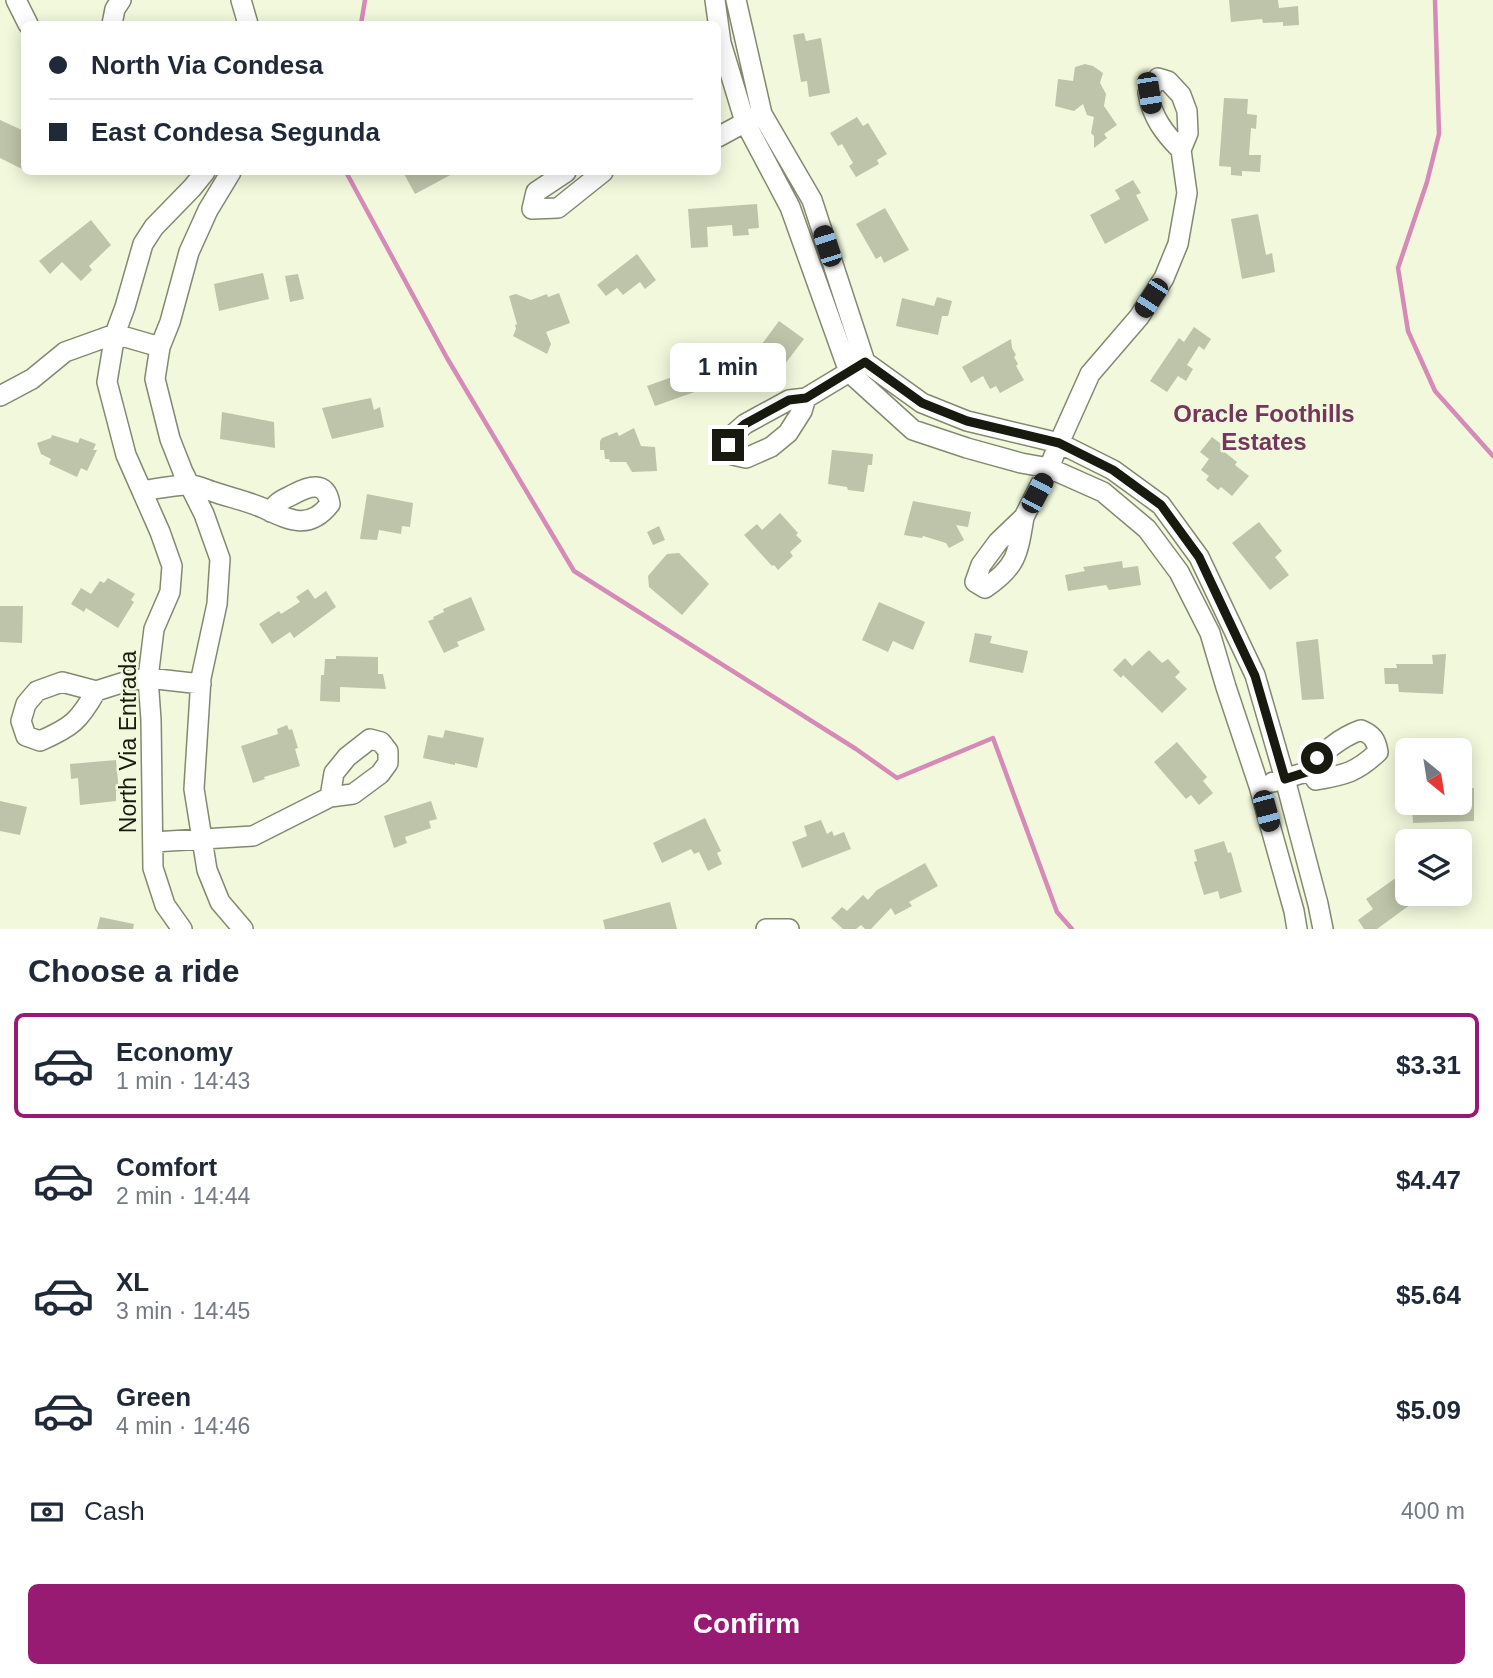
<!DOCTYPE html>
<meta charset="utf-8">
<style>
:root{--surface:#fff;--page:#f6f6f7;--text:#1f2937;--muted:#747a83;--line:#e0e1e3;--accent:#971a73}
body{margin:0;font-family:Arial,sans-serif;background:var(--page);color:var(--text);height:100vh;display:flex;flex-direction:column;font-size:26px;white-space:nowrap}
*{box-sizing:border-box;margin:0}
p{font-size:23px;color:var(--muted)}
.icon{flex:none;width:38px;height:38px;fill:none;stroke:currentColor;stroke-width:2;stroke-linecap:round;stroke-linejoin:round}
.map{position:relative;height:929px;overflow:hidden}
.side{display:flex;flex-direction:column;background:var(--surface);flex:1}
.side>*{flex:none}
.hud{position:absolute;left:21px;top:21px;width:700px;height:154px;border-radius:10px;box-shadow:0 4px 18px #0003;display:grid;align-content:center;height:154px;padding:0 28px;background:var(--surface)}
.needle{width:46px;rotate:150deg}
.buttons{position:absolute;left:1395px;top:738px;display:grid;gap:14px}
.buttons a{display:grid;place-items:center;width:77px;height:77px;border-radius:10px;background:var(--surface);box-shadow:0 4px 18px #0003;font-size:35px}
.end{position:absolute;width:32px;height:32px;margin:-16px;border:9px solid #181a10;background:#fff;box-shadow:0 0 0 4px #fff}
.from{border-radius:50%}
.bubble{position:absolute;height:49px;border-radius:10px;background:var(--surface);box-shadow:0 4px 18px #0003;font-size:23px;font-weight:600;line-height:49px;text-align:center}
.car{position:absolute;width:21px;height:42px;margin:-21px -10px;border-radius:9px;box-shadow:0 0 5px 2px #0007;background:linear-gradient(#222 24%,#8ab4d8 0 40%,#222 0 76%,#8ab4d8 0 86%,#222 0)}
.hud b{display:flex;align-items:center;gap:24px;height:66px;font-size:26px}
.hud b+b{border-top:2px solid var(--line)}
.hud i{width:18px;height:18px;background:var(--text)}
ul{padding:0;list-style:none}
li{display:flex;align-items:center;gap:21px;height:105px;margin:0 14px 10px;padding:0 14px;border:4px solid transparent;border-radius:10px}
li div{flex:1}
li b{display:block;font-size:26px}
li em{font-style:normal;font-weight:600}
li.selected{border-color:var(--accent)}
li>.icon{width:63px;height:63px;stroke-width:1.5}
h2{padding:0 28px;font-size:32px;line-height:84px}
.pay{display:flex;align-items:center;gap:18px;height:77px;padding:0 28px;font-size:26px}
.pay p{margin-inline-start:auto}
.primary-button{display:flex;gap:14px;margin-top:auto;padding:14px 28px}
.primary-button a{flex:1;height:80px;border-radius:10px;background:var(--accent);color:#fff;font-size:28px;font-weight:600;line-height:80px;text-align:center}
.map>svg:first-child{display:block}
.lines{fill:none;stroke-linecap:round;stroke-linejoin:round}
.stream{stroke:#d68ab8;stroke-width:4.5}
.building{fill:#bec4a9}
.minor-casing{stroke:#838970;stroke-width:22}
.minor{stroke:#fff;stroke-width:19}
.route{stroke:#181a10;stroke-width:9}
.labels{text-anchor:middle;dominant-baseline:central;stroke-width:5;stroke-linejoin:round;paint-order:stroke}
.street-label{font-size:23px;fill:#181a10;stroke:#f1f8dc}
.neighbourhood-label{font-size:24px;font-weight:bold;fill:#73365d;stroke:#f1f8dc}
</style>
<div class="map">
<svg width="1493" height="929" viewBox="0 0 1493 929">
<rect width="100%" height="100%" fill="#f1f8dc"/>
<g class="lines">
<path class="stream" d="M1435,0L1439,134L1427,182L1398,268L1408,331L1435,391L1493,456
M361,24L365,0
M346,172L447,358L574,571L856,749L897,778L993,738L1057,912L1072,929"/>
</g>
<path class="building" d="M1229,0H1278L1279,8L1298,6L1299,25L1283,26V22L1263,23L1262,19L1231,22Z
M804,33L806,41L821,38L830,93L809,97L807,81L801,82L793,35Z
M1085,64L1093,66L1103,73L1100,83L1106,94L1104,106L1117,125L1104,134L1107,138L1094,148V136L1091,133L1094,117L1087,115L1083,104L1074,111L1055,106L1058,79L1073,81L1075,67Z
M1224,98L1248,99L1247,114L1257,115L1256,129L1251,128L1249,155H1261L1260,172L1242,171V176L1231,175V167L1219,166Z
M857,117L863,126L868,123L887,154L877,160L879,164L856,177L849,166L853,163L842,144L838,146L830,133Z
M0,120L24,131V170L0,158Z
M403,172H456L415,194Z
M1133,180L1141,193L1136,195L1149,220L1105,244L1090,215L1120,199L1115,190Z
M757,204L759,228L748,229L749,235L733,236L732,225L707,227L708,247L691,248L688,209Z
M885,208L909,250L884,263L881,256L876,259L856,224Z
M1258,214L1266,255L1272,253L1275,272L1242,279L1231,219Z
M91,220L111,245L89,266L92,270L81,281L62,262L50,274L39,261Z
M637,254L656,280L645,289L640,282L623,295L617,288L606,296L597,285Z
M263,273L269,299L219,311L214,284Z
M298,274L304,299L290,302L285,276Z
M559,293L570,323L546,332L551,344L547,354L513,336L516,329L515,325L517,324L509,296L516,294L531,300L547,294L548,297Z
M937,297L952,301L948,316H942L938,335L896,326L902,298L934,306Z
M779,321L804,339L772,381L741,357L750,346L756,352Z
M1194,327L1211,339L1204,350L1199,346L1187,365L1193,369L1186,381L1178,376L1167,392L1150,381L1179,338L1184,342Z
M1011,339L1012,348L1016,355L1014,357L1018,364L1016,366L1024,380L1000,393L996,386L990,389L983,376L971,383L962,367Z
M696,355L706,388L655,406L647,386L675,376L672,363Z
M371,398L374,410L380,407L384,427L332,439L322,408Z
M222,412L274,422L275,448L220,439Z
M634,428L641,446L655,447L657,471L632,472L626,462H610L609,459H605L604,450H600V441L602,438L617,432L619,436Z
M52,435L78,443L80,438L96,444L93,450H97L87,471L81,468L77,477L49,464L51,459L41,454L37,443L51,438Z
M1212,437L1225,447L1222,450L1237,462L1235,465L1249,476L1232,496L1221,487L1218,490L1206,480L1209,476L1201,470L1209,459L1200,452Z
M832,450L873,454L872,465H868L864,492L848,490L847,487L828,484Z
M367,494L413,503L410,527L402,526L401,534L379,530L377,540L360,539Z
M913,501L971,512L968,527L956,525L964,540L949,548L946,543L923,536L922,538L904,535Z
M780,513L798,533L796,535L802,541L790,552L793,556L778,570L774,565L772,566L744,535L757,524L762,530Z
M1259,522L1282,551L1275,557L1289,575L1270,590L1232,543Z
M659,526L665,540L653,545L647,532Z
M679,553L709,584L682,615L649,587L648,576L667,554Z
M1122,561L1123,568L1138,566L1141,585L1109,590L1106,585L1068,591L1065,575L1085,571L1083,567Z
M108,578L135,594L131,600L134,602L118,628L86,608L84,612L71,604L81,588L91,594L100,581L104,583Z
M308,589L315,599L326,591L336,607L294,638L290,632L272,644L259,624L279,611L281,614L300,602L296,597Z
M471,597L485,630L457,642L459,646L444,653L428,621L434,619L433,617L444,612L443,609Z
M879,602L925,622L913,650L893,641L888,652L862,640Z
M0,606H23L22,643L0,642Z
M975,633L992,636L990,643L1028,651L1023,673L969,662Z
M1318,639L1324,699L1302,700L1296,642Z
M1149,650L1162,663L1168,659L1180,672L1175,677L1187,689L1162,713L1123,675L1121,678L1113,670L1125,658L1132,666Z
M1446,654L1443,694L1399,692L1398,684H1385L1384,668H1397L1396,664H1433L1432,655Z
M336,656L378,657V674H383L386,689L340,687V702L320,701L321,675H324L325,659H336Z
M287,725L289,730L292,729L298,748L295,749L300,766L264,777L265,779L253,783L241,746L278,734L277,729Z
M445,730L484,738L477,768L455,763V765L423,758L428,735L443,738Z
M1177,742L1207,777L1203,781L1213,793L1199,805L1191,795L1186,799L1154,762Z
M116,760L119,791H116V801L80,805L78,778L71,779L70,764Z
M1474,788V821L1413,823L1412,803H1460V789Z
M0,801L27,807L20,835L0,831Z
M431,801L437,819L429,821L431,828L405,837L407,843L394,848L384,816Z
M705,818L721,851L717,853L722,864L708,871L699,852L694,854L691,849L662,863L653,843Z
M821,820L827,834L832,831L834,836L844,832L851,849L802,868L792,842L807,836L804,826Z
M1224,841L1228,853L1231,852L1242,892L1220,899L1218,891L1204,895L1194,862L1197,861L1194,850Z
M925,863L938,886L909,902L912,906L895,915L891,908L871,929H865L861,925L856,929H843L831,918L842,907L847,911L863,895L868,900L877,890Z
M1400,875L1407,885V894H1425L1377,929H1364L1358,920L1373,909L1366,899Z
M670,902L677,929H605L603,920Z
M100,917L134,924L133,929H97Z"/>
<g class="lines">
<defs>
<path id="minor" d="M16,0L28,24
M241,0L248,24
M715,0L721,43L745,122L790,207L849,372L913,430L967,448L1021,463L1049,468L1103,492L1147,529L1179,572L1210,633L1226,687L1259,786L1294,911L1297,929
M736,0L762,114L812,200L865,362L922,403L967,421L1059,443L1113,470L1161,505L1199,557L1255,675L1285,779L1318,904L1323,929
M112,24L115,9L121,0
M718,137L755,117
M231,172L208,210L189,252L170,322L160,347L155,379L170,439L183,472L204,514L220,559L217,604L201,678L194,789L207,870L220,902L243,929
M566,172L536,192L532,209L558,208L603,172
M0,396L32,379L65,352L115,334L160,347
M806,398L802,411L788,433L771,447L746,458L733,455L728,445L729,438L745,424L789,400L806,398L859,366
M142,491C156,489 178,484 191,485C197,485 205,489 211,491C228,497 247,501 263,508C289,520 309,531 330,504C326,480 309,486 294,494C289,497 282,499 278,503C275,505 273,509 271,512
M1024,517C1018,553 1017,567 985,588L975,582L981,565L998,542L1024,517L1049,468L1059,443L1090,374L1139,317L1164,278L1178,244L1187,193L1181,150L1188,133L1187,111L1181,95L1168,81L1158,78L1148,93C1152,117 1164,133 1181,150
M96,691C79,721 72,727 40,741L26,736L21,721L26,704L37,691L62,682L96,691L131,680L148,678L201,684
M1273,782L1310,771C1320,753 1341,737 1361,730C1373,735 1376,740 1378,752C1357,772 1345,775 1316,780L1310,771
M153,842L253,836L330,797L353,794L380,774L388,763V751L381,742L370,739L347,757L334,773L330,797
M182,929L165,905L153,868L151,720L148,678L154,629L170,592L172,566L160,532L126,455L107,382L115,334L125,307L143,244L154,227L192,188L205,172
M766,929H789"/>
</defs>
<use href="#minor" class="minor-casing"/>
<use href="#minor" class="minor"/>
</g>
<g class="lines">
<path class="route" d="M728,445L729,438L745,424L789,400L806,398L865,362L922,403L967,421L1059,443L1113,470L1161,505L1199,557L1255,676L1285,779L1310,771L1317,758"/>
</g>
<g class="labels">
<g class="street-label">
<text transform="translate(128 742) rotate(-90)">North Via Entrada</text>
</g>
<g class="neighbourhood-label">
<text x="1264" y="413">Oracle Foothills<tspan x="1264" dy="28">Estates</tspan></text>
</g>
</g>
</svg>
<div class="buttons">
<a><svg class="needle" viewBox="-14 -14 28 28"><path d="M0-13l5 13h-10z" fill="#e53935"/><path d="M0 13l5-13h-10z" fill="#747a83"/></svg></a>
<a><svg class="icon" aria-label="layers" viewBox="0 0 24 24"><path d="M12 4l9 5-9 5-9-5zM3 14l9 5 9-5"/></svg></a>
</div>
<i class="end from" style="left:1317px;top:758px"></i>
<i class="end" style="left:728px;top:445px"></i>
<div class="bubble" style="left:670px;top:343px;width:116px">1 min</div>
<i class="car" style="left:1149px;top:93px;rotate:171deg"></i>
<i class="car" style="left:827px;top:246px;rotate:342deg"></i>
<i class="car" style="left:1151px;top:298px;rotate:213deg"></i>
<i class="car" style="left:1037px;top:493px;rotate:28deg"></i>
<i class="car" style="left:1266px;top:811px;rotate:165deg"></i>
<div class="hud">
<b><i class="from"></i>North Via Condesa</b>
<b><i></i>East Condesa Segunda</b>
</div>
</div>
<section class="side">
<h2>Choose a ride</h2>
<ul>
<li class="selected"><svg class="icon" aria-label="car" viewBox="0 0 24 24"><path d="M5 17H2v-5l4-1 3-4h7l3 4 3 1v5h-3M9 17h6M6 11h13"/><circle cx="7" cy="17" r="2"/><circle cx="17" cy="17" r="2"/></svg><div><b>Economy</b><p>1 min · 14:43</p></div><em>$3.31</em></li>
<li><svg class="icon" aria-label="car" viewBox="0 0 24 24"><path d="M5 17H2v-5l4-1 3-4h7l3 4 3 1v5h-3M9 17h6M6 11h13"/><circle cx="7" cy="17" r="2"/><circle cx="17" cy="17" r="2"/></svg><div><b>Comfort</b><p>2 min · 14:44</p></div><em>$4.47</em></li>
<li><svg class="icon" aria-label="car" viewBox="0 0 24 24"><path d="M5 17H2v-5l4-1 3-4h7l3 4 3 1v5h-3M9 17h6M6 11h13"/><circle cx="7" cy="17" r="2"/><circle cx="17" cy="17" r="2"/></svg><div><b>XL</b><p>3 min · 14:45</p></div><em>$5.64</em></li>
<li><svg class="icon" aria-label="car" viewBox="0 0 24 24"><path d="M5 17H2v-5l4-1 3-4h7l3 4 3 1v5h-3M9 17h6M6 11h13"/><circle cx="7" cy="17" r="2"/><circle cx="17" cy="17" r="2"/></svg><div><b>Green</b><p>4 min · 14:46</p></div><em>$5.09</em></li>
</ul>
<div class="pay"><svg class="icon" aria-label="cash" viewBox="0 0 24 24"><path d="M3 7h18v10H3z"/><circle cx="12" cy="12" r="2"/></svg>Cash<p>400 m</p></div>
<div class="primary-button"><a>Confirm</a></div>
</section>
